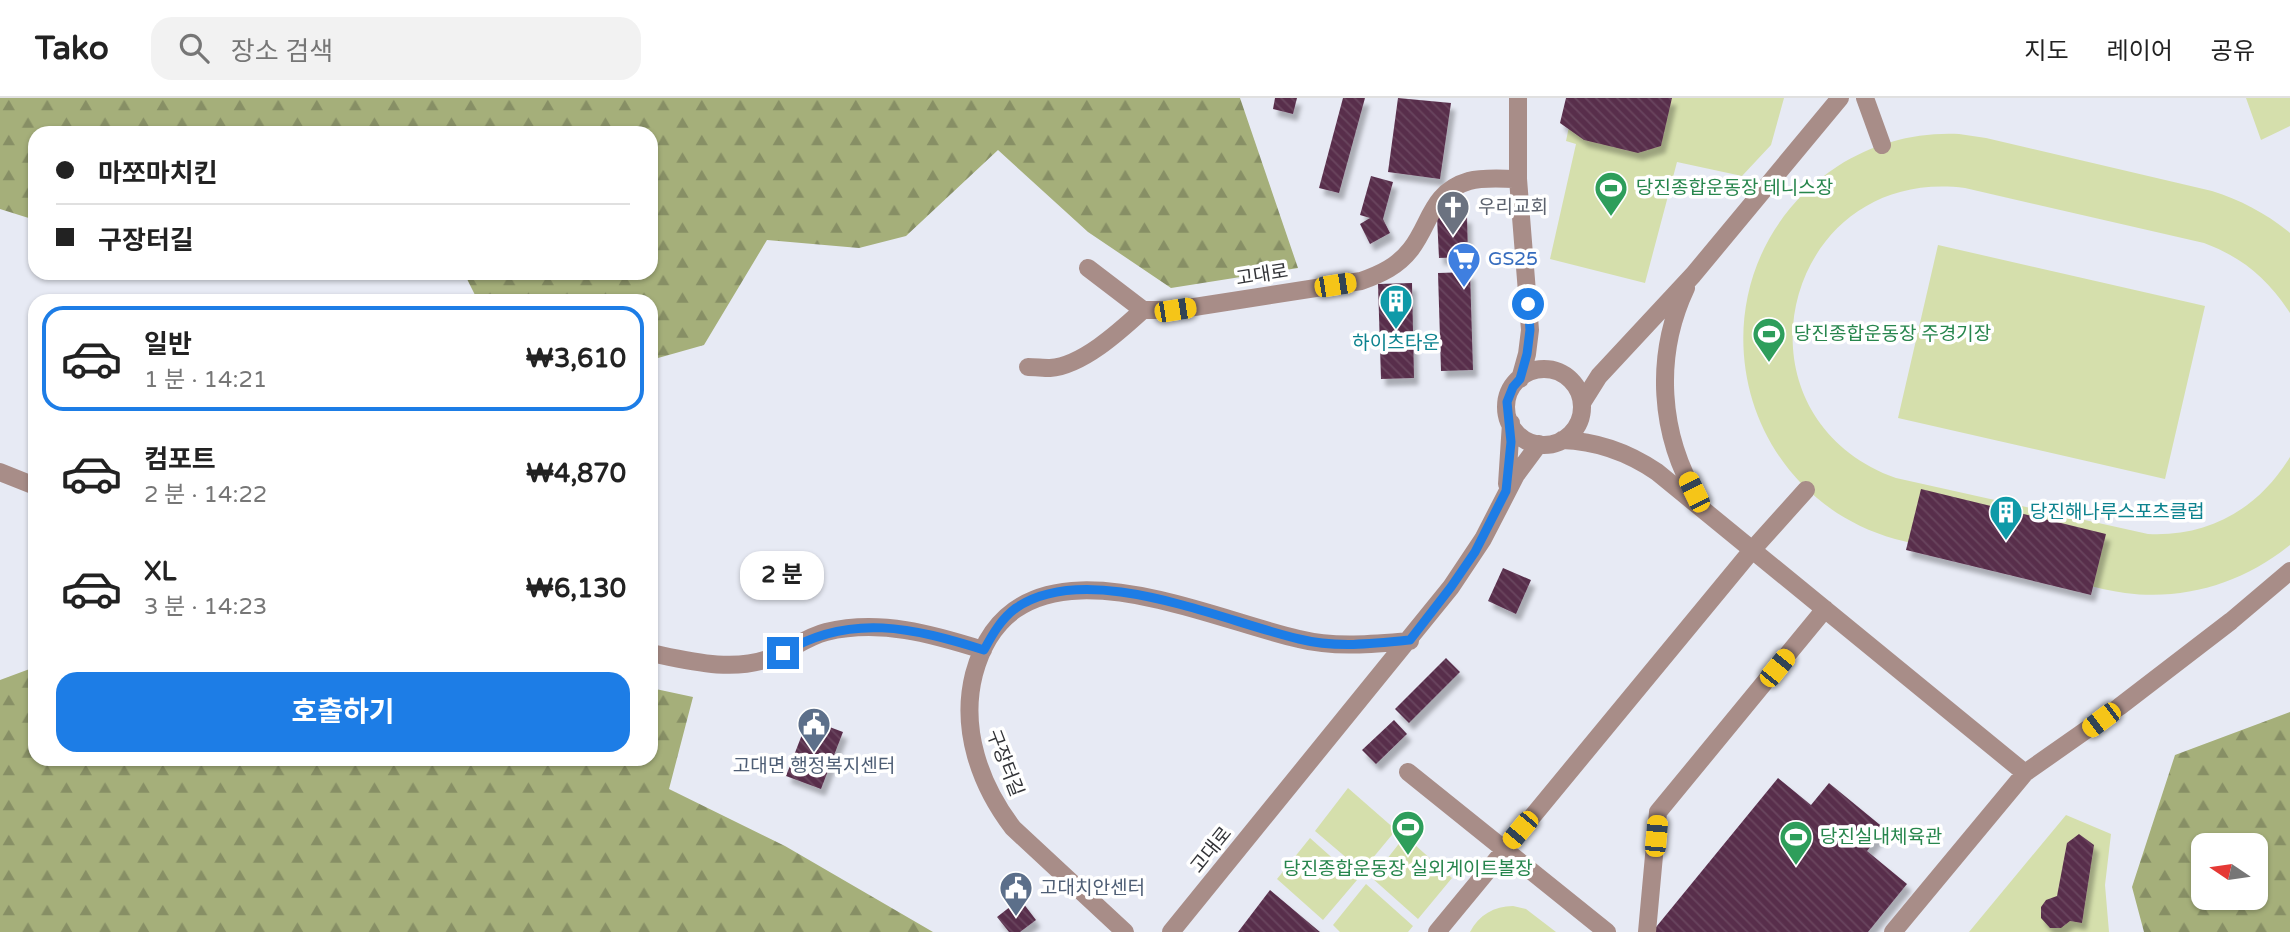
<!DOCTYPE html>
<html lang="ko">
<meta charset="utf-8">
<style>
:root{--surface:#fff;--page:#f2f2f2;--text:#222;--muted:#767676;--line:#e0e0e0;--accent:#1d7de6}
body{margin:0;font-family:"Varela Round","Noto Sans KR",sans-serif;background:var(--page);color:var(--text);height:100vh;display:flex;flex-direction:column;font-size:26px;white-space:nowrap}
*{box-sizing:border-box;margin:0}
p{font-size:23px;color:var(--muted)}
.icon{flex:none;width:38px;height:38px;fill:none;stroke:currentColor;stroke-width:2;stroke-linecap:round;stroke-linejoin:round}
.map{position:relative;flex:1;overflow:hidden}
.side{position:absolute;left:28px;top:196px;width:630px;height:472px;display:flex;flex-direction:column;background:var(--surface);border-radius:21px;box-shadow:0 2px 5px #0004}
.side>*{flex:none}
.guide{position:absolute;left:28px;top:28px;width:630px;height:154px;border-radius:21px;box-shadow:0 2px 5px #0004;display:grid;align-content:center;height:154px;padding:0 28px;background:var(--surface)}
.needle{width:46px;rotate:283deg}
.fabs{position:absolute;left:2191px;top:735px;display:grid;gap:14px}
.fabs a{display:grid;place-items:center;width:77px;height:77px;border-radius:14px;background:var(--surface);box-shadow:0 2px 5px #0004;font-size:35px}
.end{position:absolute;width:32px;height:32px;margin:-16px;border:9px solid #1d7de6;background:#fff;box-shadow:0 0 0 4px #fff}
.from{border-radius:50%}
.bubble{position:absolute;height:49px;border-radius:21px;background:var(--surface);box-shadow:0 2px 5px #0004;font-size:23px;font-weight:700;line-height:49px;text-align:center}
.car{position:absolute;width:21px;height:42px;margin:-21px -10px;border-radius:9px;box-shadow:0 0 5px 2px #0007;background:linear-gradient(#f5c518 24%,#345 0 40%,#f5c518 0 76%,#345 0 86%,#f5c518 0)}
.guide b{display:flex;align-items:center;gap:24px;height:66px;font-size:26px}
.guide b+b{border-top:2px solid var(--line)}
.guide i{width:18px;height:18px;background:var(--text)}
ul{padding:12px 0 0;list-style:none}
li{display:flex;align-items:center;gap:21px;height:105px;margin:0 14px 10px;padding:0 14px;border:4px solid transparent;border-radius:21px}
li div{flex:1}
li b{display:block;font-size:26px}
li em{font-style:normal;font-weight:700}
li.on{border-color:var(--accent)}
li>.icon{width:63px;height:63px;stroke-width:1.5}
.primary-button{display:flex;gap:14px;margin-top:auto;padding:14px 28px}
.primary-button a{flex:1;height:80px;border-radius:21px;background:var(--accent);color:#fff;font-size:28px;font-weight:700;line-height:80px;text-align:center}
header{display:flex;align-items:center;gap:42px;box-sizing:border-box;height:98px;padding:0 35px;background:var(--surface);border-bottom:2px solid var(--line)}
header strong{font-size:33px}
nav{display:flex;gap:38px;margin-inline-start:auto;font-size:24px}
.search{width:490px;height:63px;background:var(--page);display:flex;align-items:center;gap:18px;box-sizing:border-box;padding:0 24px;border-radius:21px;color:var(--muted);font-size:26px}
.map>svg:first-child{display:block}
.forest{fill:url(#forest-firs);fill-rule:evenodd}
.green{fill:#d5dfac}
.building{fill:url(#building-back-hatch);filter:url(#shadow)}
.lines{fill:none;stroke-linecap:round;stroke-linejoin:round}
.minor{stroke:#a88d88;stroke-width:18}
.route{stroke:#1d7de6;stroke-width:9}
.labels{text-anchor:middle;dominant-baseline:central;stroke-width:7;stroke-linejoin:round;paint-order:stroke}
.leisure-label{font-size:19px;fill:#27864d;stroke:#fff;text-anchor:start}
.worship-label{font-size:19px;fill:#5b616d;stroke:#fff;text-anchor:start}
.shop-label{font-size:19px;fill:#366cbe;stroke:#fff;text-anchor:start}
.street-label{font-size:19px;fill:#323337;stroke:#fff}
.culture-label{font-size:19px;fill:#0d838f;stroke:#fff}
.service-label{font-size:19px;fill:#4e5e75;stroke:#fff}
</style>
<header>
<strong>Tako</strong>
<div class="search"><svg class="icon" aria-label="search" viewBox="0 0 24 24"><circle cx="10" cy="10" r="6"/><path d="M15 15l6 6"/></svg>장소 검색</div>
<nav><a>지도</a><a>레이어</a><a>공유</a></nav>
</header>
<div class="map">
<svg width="2290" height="834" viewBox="0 0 2290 834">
<defs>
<pattern id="forest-firs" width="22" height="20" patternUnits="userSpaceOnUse" patternTransform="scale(1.75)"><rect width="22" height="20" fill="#a5af7a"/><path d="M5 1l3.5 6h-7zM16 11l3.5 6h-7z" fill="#878f65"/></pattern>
<pattern id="building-back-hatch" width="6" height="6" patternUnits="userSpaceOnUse" patternTransform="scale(1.75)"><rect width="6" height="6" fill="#592f4c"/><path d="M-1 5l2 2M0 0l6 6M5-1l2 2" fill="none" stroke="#69455e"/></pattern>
<filter id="shadow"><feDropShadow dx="4.5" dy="7" stdDeviation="2" flood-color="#0004"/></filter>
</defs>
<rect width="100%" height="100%" fill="#e7eaf4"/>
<path class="forest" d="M0,0H1240L1298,170L1171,190L1088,134L998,52L906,138L859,150L767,142L704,247L651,262V203H478L464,175H651V35H35V122L0,111Z
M35,569V662H651V590L693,599L669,691L785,748L933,834H0V582Z
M2290,614V834H2144L2132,789L2175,657ZM2256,747V800H2203V747Z"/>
<path class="green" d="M1575,0H1784L1771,47L1742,78L1677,64L1645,185L1550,161L1576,46L1566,43Z
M2246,0H2290V28L2261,42Z
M1959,36L1986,40L2212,93C2241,102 2267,116 2290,135V215C2268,181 2242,159 2204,145L1965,90C1783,67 1722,317 1896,380L2148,436C2209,439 2258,411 2290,359V447C2243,485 2185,503 2125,495C2097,491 2069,482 2041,476C1993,464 1944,453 1895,441C1723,392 1688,166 1838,68C1874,45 1916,34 1959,36Z
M1938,147L2205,208L2165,381L1898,320Z
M1348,690L1396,732L1362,773L1315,733Z
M2066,717L2111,736L2105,787L2109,834H1969Z
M1405,738L1452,780L1418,821L1372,780Z
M1310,740L1357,782L1323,822L1277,781Z
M1366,786L1413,828L1408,834H1340L1333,827Z
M1513,808L1526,811L1556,834H1470C1479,817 1494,808 1513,808Z"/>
<path class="building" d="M1275,0H1297L1293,16L1273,11Z
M1343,0H1365L1339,95L1319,90Z
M1398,0L1451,5L1440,81L1388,74Z
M1566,0H1672L1661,48L1638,55L1584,42L1560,25Z
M1371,78L1393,84L1383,121L1390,135L1370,146L1360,126L1370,120L1360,117Z
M1467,118L1468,159L1439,160L1437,119Z
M1470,174L1473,272L1441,273L1438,175Z
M1412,185L1414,280L1381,281L1378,186Z
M1921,391L2106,436L2091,497L1906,452Z
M1503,470L1531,482L1516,516L1488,503Z
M1446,560L1460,574L1409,625L1395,611Z
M808,621L843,634L821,691L786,678Z
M1394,622L1407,636L1376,666L1362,652Z
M1778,680L1811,707L1829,685L1885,731L1867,753L1907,786L1868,834H1652Z
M2079,736L2094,747L2082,825L2070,823L2061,830H2050L2041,820V809L2046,802L2057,798L2067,745Z
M1270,792L1320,834H1238Z
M1020,801L1036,822L1020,834H1009L997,819Z"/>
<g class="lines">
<path class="minor" d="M1518,0V81L1530,232L1527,256L1520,281
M1865,0L1882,47
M1088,170L1143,212
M1686,190C1654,258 1659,337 1698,401
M1028,269C1035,269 1043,270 1050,270C1082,268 1120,233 1143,212H1175L1361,183C1381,176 1398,168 1411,151C1431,125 1431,94 1469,83C1484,79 1502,81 1518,81
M1506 309a38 38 0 1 1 76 0a38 38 0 1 1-76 0Z
M1582,305L1599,278L1693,177L1840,0
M1562,342C1596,343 1629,355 1657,374L2025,675L2119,609L2231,523L2290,473
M0,374L35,388
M1507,386L1511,325
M651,555C689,563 735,575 773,559C791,552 806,539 826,534C880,521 932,536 983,552
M1408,674L1607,834
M1125,834L1013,730C980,687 960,631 974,576C1014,426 1201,519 1299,541C1335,550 1372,546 1410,543
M1171,834L1451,489L1483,441L1516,377L1539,346
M1437,834L1753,451L1806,392
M1647,834L1658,714L1825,511
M1893,834L2025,675"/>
</g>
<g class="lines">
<path class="route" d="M783,555C850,514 914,530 984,552C992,537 1001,521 1016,510C1088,461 1222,523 1299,541C1335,550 1372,546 1410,542L1451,489L1475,454L1506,393L1511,344L1507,304L1513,289L1520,281L1527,256L1530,232L1528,206"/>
</g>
<defs>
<symbol id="stadium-pin" viewBox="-11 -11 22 30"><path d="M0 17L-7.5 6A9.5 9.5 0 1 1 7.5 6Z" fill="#2e9e5b" stroke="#fff"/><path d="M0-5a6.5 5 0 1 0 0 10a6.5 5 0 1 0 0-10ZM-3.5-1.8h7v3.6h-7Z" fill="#fff"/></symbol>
<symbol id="church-pin" viewBox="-11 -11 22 30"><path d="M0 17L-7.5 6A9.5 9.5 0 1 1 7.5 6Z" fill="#6b7280" stroke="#fff"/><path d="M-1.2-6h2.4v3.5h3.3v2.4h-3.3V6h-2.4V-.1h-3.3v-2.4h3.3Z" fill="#fff"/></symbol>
<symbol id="supermarket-pin" viewBox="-11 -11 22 30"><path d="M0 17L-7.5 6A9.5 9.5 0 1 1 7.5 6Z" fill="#3f7fe0" stroke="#fff"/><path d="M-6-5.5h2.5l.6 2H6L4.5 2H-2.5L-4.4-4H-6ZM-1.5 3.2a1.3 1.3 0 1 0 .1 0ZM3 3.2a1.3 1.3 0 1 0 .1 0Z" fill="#fff"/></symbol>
<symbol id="building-pin" viewBox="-11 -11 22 30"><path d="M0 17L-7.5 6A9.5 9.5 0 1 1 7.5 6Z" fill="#0f9aa8" stroke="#fff"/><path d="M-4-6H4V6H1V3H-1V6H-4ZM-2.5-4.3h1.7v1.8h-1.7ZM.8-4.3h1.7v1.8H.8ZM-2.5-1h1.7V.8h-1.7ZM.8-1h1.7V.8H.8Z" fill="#fff"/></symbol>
<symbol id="civic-pin" viewBox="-11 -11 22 30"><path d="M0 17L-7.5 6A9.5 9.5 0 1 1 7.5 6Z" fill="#5c6f8a" stroke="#fff"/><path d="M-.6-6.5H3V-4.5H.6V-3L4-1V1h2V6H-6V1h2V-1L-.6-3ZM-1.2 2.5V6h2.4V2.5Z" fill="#fff"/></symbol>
</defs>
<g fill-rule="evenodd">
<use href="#stadium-pin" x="1592" y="71" width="38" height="52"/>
<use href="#church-pin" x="1434" y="90" width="38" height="52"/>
<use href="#supermarket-pin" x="1445" y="142" width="38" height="52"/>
<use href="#building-pin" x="1377" y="184" width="38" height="52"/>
<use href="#stadium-pin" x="1750" y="217" width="38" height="52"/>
<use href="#building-pin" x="1987" y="395" width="38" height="52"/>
<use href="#civic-pin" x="795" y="607" width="38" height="52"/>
<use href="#stadium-pin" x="1389" y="710" width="38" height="52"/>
<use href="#stadium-pin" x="1777" y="720" width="38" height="52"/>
<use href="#civic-pin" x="997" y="771" width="38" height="52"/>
</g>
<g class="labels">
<g class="leisure-label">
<text x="1636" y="90">당진종합운동장 테니스장</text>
<text x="1794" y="236">당진종합운동장 주경기장</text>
<text x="1820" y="739">당진실내체육관</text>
<text x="1408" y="771" text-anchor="middle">당진종합운동장 실외게이트볼장</text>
</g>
<g class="worship-label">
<text x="1478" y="109">우리교회</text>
</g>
<g class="shop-label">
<text x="1488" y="161">GS25</text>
</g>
<g class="street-label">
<text transform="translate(1262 177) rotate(-9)">고대로</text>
<text transform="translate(1005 665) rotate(69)">구장터길</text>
<text transform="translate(1211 752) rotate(-51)">고대로</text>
</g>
<g class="culture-label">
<text x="1396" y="245">하이츠타운</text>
<text x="2030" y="414" text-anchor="start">당진해나루스포츠클럽</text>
</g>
<g class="service-label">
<text x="814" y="668">고대면 행정복지센터</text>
<text x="1040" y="790" text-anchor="start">고대치안센터</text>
</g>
</g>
</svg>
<div class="fabs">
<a><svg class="needle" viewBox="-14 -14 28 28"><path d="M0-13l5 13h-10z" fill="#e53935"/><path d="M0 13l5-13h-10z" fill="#767676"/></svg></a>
</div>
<i class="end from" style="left:1528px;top:206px"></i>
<i class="end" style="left:783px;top:555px"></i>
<div class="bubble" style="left:740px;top:453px;width:84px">2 분</div>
<i class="car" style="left:1335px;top:187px;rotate:81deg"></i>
<i class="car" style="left:1175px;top:212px;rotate:81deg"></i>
<i class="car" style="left:1694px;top:394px;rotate:334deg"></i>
<i class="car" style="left:1777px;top:570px;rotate:39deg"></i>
<i class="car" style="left:2101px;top:622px;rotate:233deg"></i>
<i class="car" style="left:1520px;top:732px;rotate:220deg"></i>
<i class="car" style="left:1656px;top:738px;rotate:5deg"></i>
<div class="guide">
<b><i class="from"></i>마쪼마치킨</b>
<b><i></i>구장터길</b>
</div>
<section class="side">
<ul>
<li class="on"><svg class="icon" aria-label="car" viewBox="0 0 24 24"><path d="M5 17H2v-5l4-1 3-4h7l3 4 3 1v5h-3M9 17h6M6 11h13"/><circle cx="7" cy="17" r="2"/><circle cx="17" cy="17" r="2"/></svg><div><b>일반</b><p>1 분 · 14:21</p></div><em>₩3,610</em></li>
<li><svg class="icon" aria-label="car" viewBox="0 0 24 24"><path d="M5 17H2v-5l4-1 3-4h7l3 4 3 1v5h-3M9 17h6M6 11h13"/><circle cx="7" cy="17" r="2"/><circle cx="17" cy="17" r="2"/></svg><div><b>컴포트</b><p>2 분 · 14:22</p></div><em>₩4,870</em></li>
<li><svg class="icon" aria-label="car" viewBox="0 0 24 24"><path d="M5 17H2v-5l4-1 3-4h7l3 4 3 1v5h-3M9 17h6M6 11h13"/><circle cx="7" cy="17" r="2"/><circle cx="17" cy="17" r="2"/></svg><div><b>XL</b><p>3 분 · 14:23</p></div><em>₩6,130</em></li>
</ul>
<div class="primary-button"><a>호출하기</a></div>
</section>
</div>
